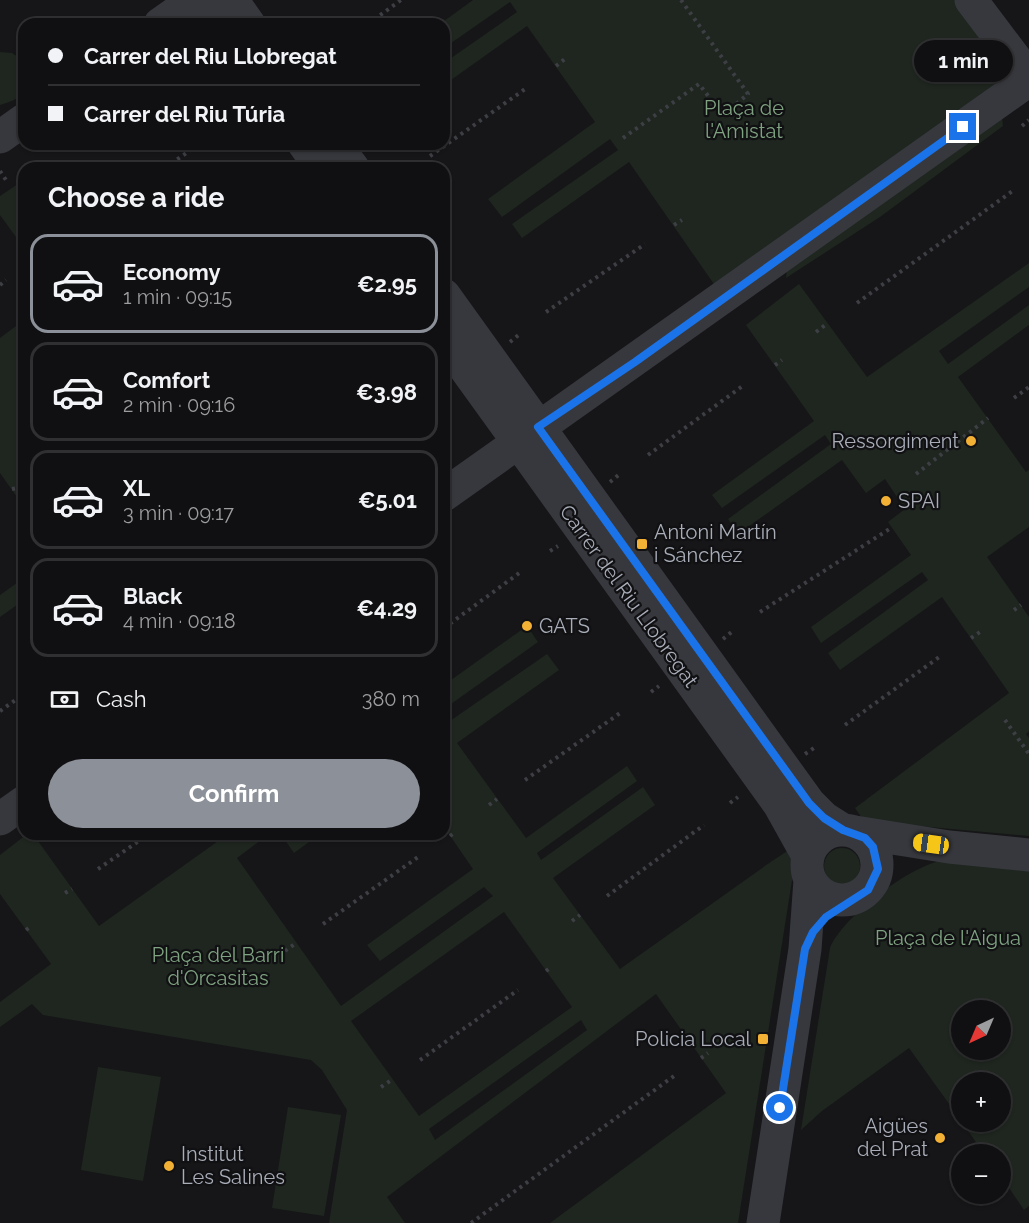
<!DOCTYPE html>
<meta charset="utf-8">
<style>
:root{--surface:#101012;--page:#19191b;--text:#f1f3f6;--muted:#9c9d9f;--line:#303032;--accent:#8c9099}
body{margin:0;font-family:Raleway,sans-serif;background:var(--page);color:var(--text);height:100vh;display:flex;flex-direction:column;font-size:22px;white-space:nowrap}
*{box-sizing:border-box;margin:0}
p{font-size:20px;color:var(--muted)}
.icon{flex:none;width:33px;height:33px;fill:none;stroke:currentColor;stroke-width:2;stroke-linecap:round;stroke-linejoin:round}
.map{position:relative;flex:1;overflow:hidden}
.panel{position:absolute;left:18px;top:162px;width:432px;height:678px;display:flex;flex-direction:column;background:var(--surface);border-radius:18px;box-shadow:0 2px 4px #0004,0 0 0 2px var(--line)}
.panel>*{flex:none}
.hud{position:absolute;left:18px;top:18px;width:432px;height:132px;border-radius:18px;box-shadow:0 2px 4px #0004,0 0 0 2px var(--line);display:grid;align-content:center;height:132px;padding:0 30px;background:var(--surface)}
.needle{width:39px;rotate:224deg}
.buttons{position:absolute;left:951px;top:1000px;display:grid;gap:12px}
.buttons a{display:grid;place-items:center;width:60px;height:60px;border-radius:50%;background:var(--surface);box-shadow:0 2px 4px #0004,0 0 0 2px var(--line);font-size:30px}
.end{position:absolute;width:27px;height:27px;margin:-14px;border:8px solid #1a73e8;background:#fff;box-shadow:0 0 0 3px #fff}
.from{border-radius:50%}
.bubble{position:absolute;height:42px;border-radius:21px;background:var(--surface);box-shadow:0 2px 4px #0004,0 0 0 2px var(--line);font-size:20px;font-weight:700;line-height:42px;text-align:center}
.car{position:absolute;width:18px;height:36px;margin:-18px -9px;border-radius:8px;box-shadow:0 0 4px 2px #0007;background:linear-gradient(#f5c518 24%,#345 0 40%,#f5c518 0 76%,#345 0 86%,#f5c518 0)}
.hud b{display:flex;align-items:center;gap:21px;height:57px;font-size:22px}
.hud b+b{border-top:2px solid var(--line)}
.hud i{width:15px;height:15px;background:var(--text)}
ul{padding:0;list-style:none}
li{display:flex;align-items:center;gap:18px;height:99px;margin:0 12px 9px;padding:0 18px;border:3px solid var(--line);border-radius:18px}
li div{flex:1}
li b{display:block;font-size:22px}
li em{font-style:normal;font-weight:700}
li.on{border-color:var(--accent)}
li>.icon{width:54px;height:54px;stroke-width:1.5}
h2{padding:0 30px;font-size:27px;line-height:72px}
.pay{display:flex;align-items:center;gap:15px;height:66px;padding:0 30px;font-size:22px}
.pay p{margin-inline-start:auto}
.cta{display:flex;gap:12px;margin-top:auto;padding:12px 30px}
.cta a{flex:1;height:69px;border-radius:36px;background:var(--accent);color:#fff;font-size:24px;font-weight:700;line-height:69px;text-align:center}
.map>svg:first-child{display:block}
.green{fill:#1e261f;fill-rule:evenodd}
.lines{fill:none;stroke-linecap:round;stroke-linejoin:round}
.path{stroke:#3d3f44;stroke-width:4;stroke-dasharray:3 4.5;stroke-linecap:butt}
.minor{stroke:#37383d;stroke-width:33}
.route{stroke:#1a73e8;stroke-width:8}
.poi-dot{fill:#f2b134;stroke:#111113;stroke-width:2}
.labels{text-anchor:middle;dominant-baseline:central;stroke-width:4.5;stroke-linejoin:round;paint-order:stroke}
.park-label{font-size:20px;fill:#7fa381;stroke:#111113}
.poi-label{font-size:20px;fill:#a8adb8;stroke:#111113;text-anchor:start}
.street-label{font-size:20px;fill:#a8adb8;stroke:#111113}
</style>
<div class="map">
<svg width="1029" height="1223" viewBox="0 0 1029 1223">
<rect width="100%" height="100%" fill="#161618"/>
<path class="green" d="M473,0H956L1001,63L1004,73L995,84L716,287L629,162L522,238L512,224L618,150L610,139L502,217L488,199L595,122L527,26L444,85V63L517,12L510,2L444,48V24H440Z
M0,52L12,53L24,61C24,91 31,96 0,105Z
M1001,109L1003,126L880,217L786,278L788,258Z
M24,180V248L0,215V196Z
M1029,263V287L939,351L948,364L1029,305V325L958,377L1026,472L1029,470V527L987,557L1029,617V731L1026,734L1029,738V836L864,821L855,808L1009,693L942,597L840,670L828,653L928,580L922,572L821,643L811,627L911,555L888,522L905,509L885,479L866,493L842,460L738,534L728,519L831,444L825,435L722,508L712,495L814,421L746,325L799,284L867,377Z
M24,320V507L0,473V338Z
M24,578V600L0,617V595Z
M527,626L538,642L444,709V685Z
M547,654L559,670L457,743L526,838L627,766L637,781L537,853L541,860L643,787L655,805L553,878L620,969L772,861L792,848L796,855L738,1223H550L726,1093L656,994L387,1197L405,1223H329L347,1110L322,1070L311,1060L43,1015L32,1004L0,1027V1002L51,964L0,894V855L27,834H33L99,926L228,834H269L237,858L341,1006L493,896L484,887L380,961L367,945L473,869L444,827V725ZM504,912L572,1007L419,1116L351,1021ZM581,1020L587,1030L435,1140L429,1129Z
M288,834H320L294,853L283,837Z
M824 866a18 18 0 1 1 36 0a18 18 0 1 1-36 0Z
M940,861L1029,871V1206L1024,1210L1001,1176L1000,1155H985L962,1122H1000V1083H962V1122L909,1048L822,1111L801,1130L830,948C843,917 907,868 940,861ZM962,1011H1000V1050H962Z
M98,1067L161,1077L143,1181L81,1170Z
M288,1107L341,1115L324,1216L272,1208Z"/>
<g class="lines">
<path class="path" d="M368,24L401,0
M556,66L566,58
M1022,126L1029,120
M623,138L699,84L723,115L748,94L681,0
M430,156L528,87
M165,168L199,144
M0,171L6,180
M674,225L682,220
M0,285L6,280
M857,303L1014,190
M546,312L645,244
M816,332L828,323
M510,342L521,333
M775,365L782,360
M1014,398L1029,387
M648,455L744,385
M916,474L988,418
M610,482L621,473
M12,489L24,487
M550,551L558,546
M1014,610L1021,605
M760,612L891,528
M444,628L522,571
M971,638L980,632
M723,639L734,630
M651,692L659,686
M0,711L24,694
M1005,720L1029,754
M845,725L942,655
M805,754L817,746
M525,780L623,711
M730,803L738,797
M489,805L497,799
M450,836L454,833
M98,869L149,834
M65,893L72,889
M607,896L704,825
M572,921L580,915
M323,924L421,855
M26,930L30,927
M285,951L296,943
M546,971L551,967
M701,1058L708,1053
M420,1060L518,990
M381,1087L393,1079
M471,1223L674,1076"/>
<path class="minor" d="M201,0L218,24
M232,0L249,24
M971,0L1029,77
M160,24L194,0
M0,137L24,120
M304,144L321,168
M335,144L353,168
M444,295L809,803L824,818L843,830
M444,339L779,804L808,856
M444,495L1029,80
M0,819L24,802
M807 865a35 35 0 1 1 70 0a35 35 0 1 1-70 0Z
M855,832L949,847L1029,855
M763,1223L805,949L810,880"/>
</g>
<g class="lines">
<path class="route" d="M780,1108L805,949L813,932L826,917L868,890L878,869L873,847L865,838L843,830L824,818L809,803L538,427L635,362L963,127"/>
</g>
<g class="poi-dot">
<circle cx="971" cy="441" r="6"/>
<circle cx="886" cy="501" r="6"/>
<rect x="636" y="538" width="12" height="12" rx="3"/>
<circle cx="527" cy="626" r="6"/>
<rect x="757" y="1033" width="12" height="12" rx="3"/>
<circle cx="940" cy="1138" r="6"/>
<circle cx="169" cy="1166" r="6"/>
</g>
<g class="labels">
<g class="park-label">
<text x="744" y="108">Plaça de<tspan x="744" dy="23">l'Amistat</tspan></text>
<text x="948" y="938">Plaça de l'Aigua</text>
<text x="218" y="955">Plaça del Barri<tspan x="218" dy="23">d'Orcasitas</tspan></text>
</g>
<g class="poi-label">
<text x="959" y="441" text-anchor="end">Ressorgiment</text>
<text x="898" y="501">SPAI</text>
<text x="654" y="532">Antoni Martín<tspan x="654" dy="23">i Sánchez</tspan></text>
<text x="539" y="626">GATS</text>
<text x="751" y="1039" text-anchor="end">Policia Local</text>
<text x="928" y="1126" text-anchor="end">Aigües<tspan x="928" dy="23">del Prat</tspan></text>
<text x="181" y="1154">Institut<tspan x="181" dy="23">Les Salines</tspan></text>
</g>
<g class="street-label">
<text transform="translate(629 596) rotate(54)">Carrer del Riu Llobregat</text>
</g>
</g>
</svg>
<div class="buttons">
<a><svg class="needle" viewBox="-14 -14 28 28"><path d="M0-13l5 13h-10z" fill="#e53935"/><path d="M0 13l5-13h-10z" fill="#9c9d9f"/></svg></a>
<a>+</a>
<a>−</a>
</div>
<i class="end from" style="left:780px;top:1108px"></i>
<i class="end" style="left:963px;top:127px"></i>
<div class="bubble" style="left:914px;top:40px;width:99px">1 min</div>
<i class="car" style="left:931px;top:844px;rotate:278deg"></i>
<div class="hud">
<b><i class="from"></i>Carrer del Riu Llobregat</b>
<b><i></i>Carrer del Riu Túria</b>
</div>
<section class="panel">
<h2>Choose a ride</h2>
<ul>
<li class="on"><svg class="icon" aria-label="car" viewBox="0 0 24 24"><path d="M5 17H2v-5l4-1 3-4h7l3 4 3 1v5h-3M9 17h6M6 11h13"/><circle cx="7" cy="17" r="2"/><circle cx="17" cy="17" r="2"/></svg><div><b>Economy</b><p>1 min · 09:15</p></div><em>€2.95</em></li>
<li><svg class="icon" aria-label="car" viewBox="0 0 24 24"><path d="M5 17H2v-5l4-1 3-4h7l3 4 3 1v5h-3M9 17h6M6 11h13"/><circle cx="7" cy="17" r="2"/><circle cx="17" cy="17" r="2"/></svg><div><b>Comfort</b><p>2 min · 09:16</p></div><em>€3.98</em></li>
<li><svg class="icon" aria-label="car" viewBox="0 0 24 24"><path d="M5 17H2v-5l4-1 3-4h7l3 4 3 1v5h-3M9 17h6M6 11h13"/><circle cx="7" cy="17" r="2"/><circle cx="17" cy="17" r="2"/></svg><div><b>XL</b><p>3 min · 09:17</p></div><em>€5.01</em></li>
<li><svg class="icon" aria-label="car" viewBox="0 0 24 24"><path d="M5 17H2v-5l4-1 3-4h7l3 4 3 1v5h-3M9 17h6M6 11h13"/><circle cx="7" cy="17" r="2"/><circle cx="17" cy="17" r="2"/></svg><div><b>Black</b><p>4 min · 09:18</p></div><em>€4.29</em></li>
</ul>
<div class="pay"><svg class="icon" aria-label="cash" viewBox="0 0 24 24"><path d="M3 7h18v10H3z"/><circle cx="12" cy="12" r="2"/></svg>Cash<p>380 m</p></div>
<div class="cta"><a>Confirm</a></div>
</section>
</div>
